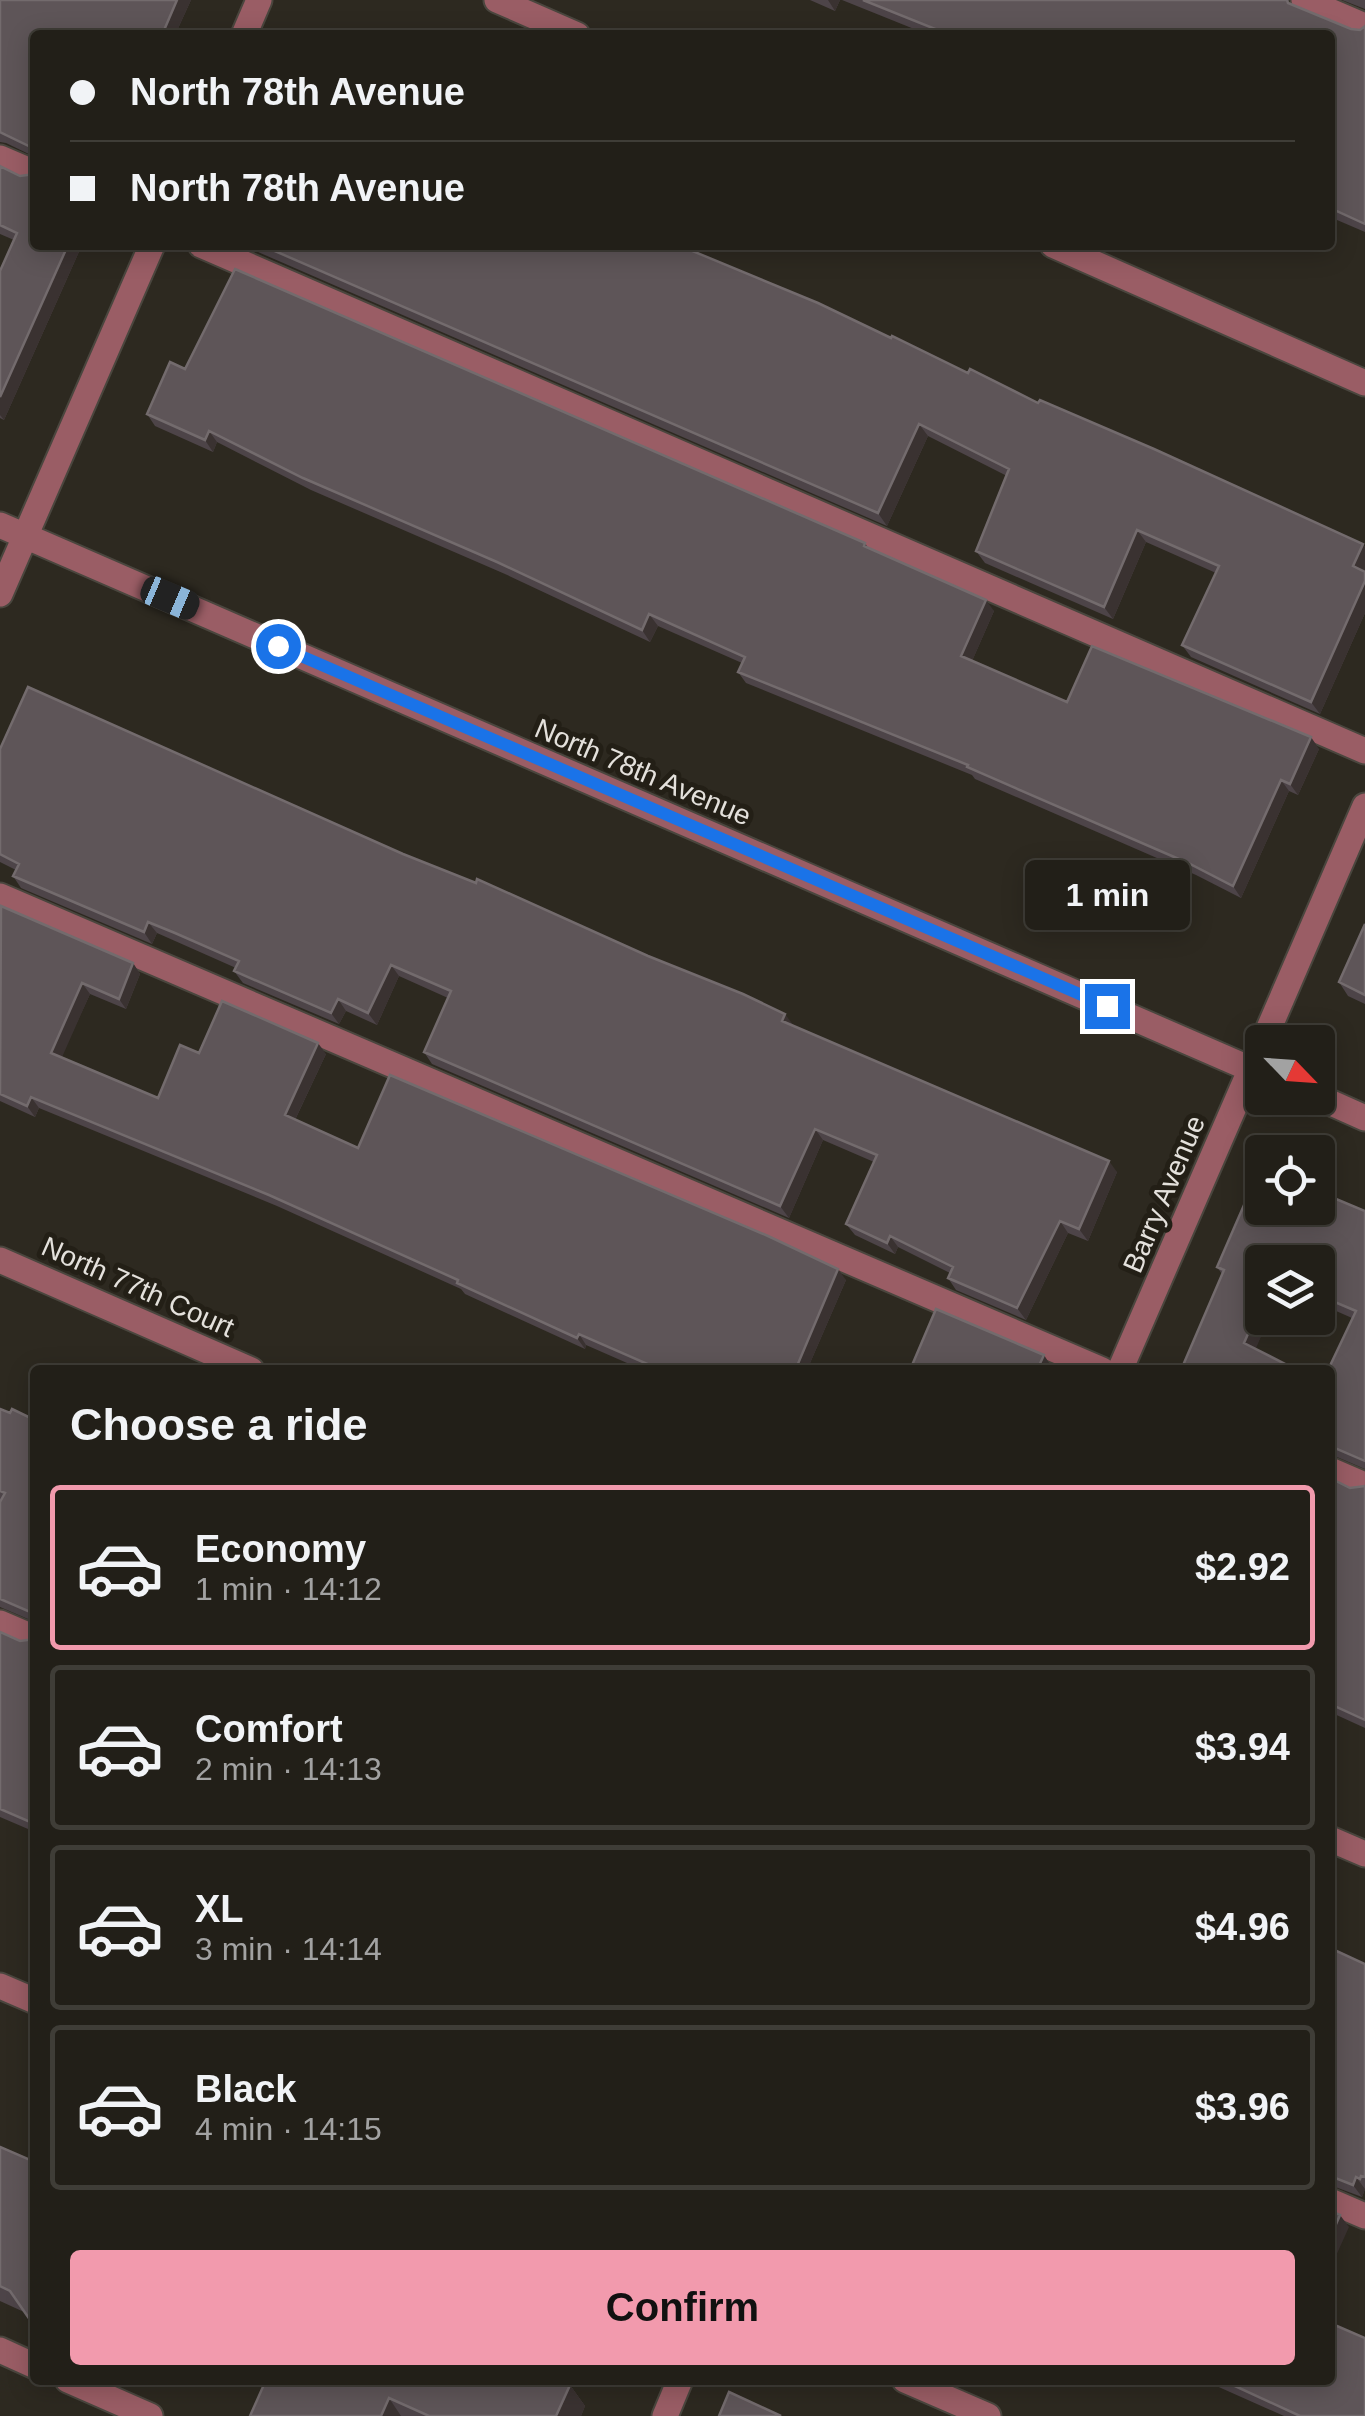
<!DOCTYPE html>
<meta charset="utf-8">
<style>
:root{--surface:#221f18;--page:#2e2c25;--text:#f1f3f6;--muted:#a2a2a2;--line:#3f3d37;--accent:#f29aad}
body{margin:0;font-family:Arial,sans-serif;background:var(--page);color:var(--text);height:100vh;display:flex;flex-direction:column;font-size:38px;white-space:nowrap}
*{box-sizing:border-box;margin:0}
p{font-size:32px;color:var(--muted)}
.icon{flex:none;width:55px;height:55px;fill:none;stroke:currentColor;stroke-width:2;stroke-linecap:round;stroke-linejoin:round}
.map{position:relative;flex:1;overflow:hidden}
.side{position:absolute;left:30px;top:1365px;width:1305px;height:1020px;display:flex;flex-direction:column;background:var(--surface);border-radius:10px;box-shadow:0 5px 25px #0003,0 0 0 2px var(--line)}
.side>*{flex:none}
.top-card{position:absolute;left:30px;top:30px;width:1305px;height:220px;border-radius:10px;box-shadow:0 5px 25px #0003,0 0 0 2px var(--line);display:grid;align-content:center;height:220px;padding:0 40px;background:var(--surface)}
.needle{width:65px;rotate:115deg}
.fabs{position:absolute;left:1245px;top:1025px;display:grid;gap:20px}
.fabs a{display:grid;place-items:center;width:90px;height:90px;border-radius:10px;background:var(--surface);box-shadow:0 5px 25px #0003,0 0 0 2px var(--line);font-size:50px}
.end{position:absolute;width:45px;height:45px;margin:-22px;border:12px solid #1a73e8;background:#fff;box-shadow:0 0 0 5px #fff}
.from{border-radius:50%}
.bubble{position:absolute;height:70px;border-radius:10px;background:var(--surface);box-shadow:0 5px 25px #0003,0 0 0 2px var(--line);font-size:32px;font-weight:800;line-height:70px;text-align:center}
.car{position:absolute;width:30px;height:60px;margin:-30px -15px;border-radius:12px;box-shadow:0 0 8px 2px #0007;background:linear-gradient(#222 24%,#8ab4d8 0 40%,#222 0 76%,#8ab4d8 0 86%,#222 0)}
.top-card b{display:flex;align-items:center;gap:35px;height:95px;font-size:38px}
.top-card b+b{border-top:2px solid var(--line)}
.top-card i{width:25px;height:25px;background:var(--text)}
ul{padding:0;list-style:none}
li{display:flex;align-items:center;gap:30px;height:165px;margin:0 20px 15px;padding:0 20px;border:5px solid var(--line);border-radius:10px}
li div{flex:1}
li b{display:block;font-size:38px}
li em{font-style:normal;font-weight:800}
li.selected{border-color:var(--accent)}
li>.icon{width:90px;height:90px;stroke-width:1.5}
h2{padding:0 40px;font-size:45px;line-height:120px}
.action{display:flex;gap:20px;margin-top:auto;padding:20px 40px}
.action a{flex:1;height:115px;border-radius:10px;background:var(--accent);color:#111;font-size:40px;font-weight:800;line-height:115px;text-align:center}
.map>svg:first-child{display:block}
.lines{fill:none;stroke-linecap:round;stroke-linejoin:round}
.minor-casing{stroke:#4a463e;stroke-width:29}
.minor{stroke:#9a5d65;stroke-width:25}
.wall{fill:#4d4448}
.shaded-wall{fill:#3a3231}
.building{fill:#5e5558;stroke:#736b6d;stroke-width:2.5}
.route{stroke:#1a73e8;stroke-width:12}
.labels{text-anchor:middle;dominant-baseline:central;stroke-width:10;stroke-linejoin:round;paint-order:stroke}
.street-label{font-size:28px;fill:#e4e1dc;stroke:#231f16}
</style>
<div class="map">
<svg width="1365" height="2416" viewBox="0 0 1365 2416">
<rect width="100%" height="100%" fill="#2d2920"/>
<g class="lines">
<defs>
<path id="minor" d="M497,0L577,35
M1304,0L1365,26
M244,35L259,0
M0,158L35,173
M201,245L1365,751
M1053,245L1365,383
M0,525L1262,1074
M0,594L152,245
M0,896L1102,1370
M1263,1042L1365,806
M1318,1097L1365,1118
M0,1260L251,1370
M1120,1370L1262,1043
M1330,1470L1365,1485
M0,1623L35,1638
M1330,1839L1365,1854
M0,1986L35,2001
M1330,2201L1365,2216
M0,2350L35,2366
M68,2380L150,2416
M905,2380L988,2416
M665,2416L680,2380"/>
</defs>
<use href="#minor" class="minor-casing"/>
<use href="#minor" class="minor"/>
</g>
<path class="wall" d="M0,0H191L175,35H35V157L6,143L0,142Z
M810,0H840L835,11Z
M842,0H1289L1288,3L1351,29L1360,30L1365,26V232L1330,217V35H929Z
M1342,0H1365V9Z
M0,166L35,245H82L4,420L0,418V271L14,240L0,234Z
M253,245H678L968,373L1363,544L1365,547V613L1320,714L1191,657L1182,645L1216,573L1146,542L1113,619L985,563L976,551L1007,476L928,436L887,526L258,252Z
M185,369L865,543L869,549L994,611L972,661L1067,702L1319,749L1298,795L1289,791L1241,898L1196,875L975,779L972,775L746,683L738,672L742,663L658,626L650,642L505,574L311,490L217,442L213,452L155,426L147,414Z
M0,749L403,854L794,1026L1117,1172L1088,1241L1068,1233L1026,1320L956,1290L948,1278L950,1273L898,1247L895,1254L855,1235L846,1224L874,1162L823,1140L789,1218L432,1064L424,1052L448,998L399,976L377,1025L346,1011L339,1024L243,983L234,971L236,968L157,933L152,944L21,888L13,876L16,870L0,862Z
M0,908L133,963L140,974L126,1009L90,994L61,1057L158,1098L199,1053L326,1054L295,1120L358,1148L846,1280L807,1370H643L586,1345L585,1349L465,1294L461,1289L277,1206L39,1108L35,1117L0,1101Z
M1365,924V1004L1348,996L1339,982Z
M1333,1207L1365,1211V1469L1330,1454V1370L1352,1318L1318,1303V1262H1262V1318H1269L1255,1349L1181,1370L1222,1274L1217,1267Z
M0,1409L35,1420V1622L0,1607Z
M1330,1478L1350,1488L1365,1486V1728L1330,1712Z
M0,1632L20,1641L35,1639V1832L0,1817Z
M1330,1948L1365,1964V2189L1362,2197L1330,2185Z
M0,2147L35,2162V2329L24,2312L0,2301Z
M122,2380H139L137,2386Z
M266,2380L570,2385L585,2406L581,2416H250Z
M1203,2380H1330L1365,2416H1284Z"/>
<path class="shaded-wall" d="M177,0H191L175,35H162Z
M828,0H840L835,11Z
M68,245H82L4,420L0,415V397Z
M919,424L928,436L887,526L878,513Z
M209,431L217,442L213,452L205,440Z
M1137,530L1146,542L1113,619L1104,607Z
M1363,544L1365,547V571L1362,579L1353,566Z
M1365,581V613L1320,714L1311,702Z
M986,600L994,611L969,668L961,656Z
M649,614L658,626L650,642L642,630Z
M1311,737L1319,749L1298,795L1290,784Z
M1281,780L1289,791L1241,898L1233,886Z
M148,922L157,933L152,944L144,932Z
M133,963L140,974L126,1009L119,999Z
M391,965L399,976L377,1025L368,1013Z
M82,983L90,994L59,1064L51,1053Z
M338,999L346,1011L339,1024L331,1013Z
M785,1014L794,1026L782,1021Z
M318,1043L326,1054L292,1126L285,1115Z
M31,1097L39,1108L35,1117L27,1106Z
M815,1129L823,1140L789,1218L780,1206Z
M1109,1161L1117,1172L1088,1241L1079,1229Z
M1060,1221L1068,1233L1026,1320L1017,1308Z
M890,1236L898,1247L895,1254L887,1243Z
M838,1269L846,1280L807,1370L797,1366Z
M1262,1302V1318H1269L1253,1355L1244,1343Z
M579,1334L586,1345L585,1349L577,1338Z
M1044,1355L1051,1366L1049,1370H1037Z
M1356,2177L1365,2189L1362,2197L1353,2185Z
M1340,2215L1349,2227L1330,2269V2238Z
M570,2385L585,2406L581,2416H556Z
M389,2398L401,2416H381Z"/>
<path class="building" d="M0,0H177L162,35H35V149L0,132Z
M863,0H1287L1288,3L1351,29L1360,30L1365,26V224L1330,208V35H950Z
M0,166L20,176L35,174V245H68L0,397V271L17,233L0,225Z
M261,245H678L818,303L891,338L892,336L968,373L970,369L1038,403L1040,400L1154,449L1363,544L1353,566L1365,572V581L1311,702L1182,645L1219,566L1137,530L1104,607L976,551L1009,469L919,424L878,513Z
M235,269L865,543L864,546L986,600L961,656L1067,702L1092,646L1311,737L1290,784L1281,780L1233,886L1188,863L967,767L968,765L738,672L745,657L649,614L642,630L497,562L303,478L209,431L205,440L147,414L170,362L185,369Z
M28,687L403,854L476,883L477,879L648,956L743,994L785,1014L782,1021L1109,1161L1079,1229L1060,1221L1017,1308L948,1278L953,1267L890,1236L887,1243L846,1224L877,1155L815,1129L780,1206L424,1052L451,991L391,965L368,1013L338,999L331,1013L234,971L239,961L175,933L148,922L144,932L13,876L19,864L0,854V749Z
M1,906L133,963L119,999L82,983L51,1053L158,1098L180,1045L199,1053L222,1001L318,1043L285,1115L358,1148L390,1075L768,1236L838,1269L797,1366L806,1370H661L579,1334L577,1338L457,1283L458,1280L269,1195L31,1097L27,1106L0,1094Z
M1365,924V995L1339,982Z
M1258,1173L1262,1175V1208H1318V1200L1333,1207L1336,1199L1365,1211V1461L1330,1446V1370H1328L1356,1311L1318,1295V1262H1262V1302L1244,1343L1297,1370H1181L1224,1270L1217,1267Z
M936,1309L1044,1355L1037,1370H910Z
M0,1409L10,1413L12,1409L35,1420V1614L0,1599V1502L5,1493L0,1491Z
M1330,1478L1350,1488L1365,1486V1720L1330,1704Z
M0,1632L20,1641L35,1639V1824L0,1809Z
M1330,1948L1365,1964V2177L1361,2176L1360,2179L1356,2177L1353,2185L1330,2176Z
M0,2147L35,2162V2327L10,2291L0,2286Z
M1330,2210L1340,2215L1330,2238Z
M1330,2323L1365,2338V2416H1300L1222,2380H1330Z
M266,2380H559L570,2385L556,2416H429L389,2398L381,2416H250Z
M729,2392L781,2416H719Z"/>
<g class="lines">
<path class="route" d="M278,646L1107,1006"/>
</g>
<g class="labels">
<g class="street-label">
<text transform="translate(643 772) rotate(23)">North 78th Avenue</text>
<text transform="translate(1164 1194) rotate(-67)">Barry Avenue</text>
<text transform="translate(138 1287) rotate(24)">North 77th Court</text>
</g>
</g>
</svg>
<div class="fabs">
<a><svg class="needle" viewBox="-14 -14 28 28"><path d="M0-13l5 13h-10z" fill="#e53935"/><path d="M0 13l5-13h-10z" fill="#a2a2a2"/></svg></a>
<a><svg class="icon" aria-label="locate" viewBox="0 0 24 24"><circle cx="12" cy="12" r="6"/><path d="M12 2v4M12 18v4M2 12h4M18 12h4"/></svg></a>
<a><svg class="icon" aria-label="layers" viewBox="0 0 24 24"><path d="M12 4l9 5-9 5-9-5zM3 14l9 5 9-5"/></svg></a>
</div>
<i class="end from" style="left:278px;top:646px"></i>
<i class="end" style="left:1107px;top:1006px"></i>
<div class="bubble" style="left:1025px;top:860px;width:165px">1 min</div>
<i class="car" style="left:170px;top:598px;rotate:113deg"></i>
<div class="top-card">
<b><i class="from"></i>North 78th Avenue</b>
<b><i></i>North 78th Avenue</b>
</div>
<section class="side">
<h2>Choose a ride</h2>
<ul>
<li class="selected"><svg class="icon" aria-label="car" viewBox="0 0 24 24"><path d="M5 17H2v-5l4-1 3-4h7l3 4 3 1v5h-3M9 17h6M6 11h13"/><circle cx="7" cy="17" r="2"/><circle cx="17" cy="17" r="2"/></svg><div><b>Economy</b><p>1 min · 14:12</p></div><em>$2.92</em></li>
<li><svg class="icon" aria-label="car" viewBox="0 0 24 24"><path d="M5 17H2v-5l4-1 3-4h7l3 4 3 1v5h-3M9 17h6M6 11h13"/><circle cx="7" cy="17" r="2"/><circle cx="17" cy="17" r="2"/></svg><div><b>Comfort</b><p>2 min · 14:13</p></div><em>$3.94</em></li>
<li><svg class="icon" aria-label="car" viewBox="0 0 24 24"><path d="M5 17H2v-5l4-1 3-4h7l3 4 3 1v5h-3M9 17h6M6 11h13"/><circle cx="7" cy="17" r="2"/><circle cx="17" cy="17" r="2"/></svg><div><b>XL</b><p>3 min · 14:14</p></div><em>$4.96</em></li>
<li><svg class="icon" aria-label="car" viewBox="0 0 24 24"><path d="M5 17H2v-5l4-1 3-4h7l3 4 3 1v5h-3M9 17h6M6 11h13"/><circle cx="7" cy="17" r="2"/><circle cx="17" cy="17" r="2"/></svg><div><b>Black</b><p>4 min · 14:15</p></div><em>$3.96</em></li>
</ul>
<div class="action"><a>Confirm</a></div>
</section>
</div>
